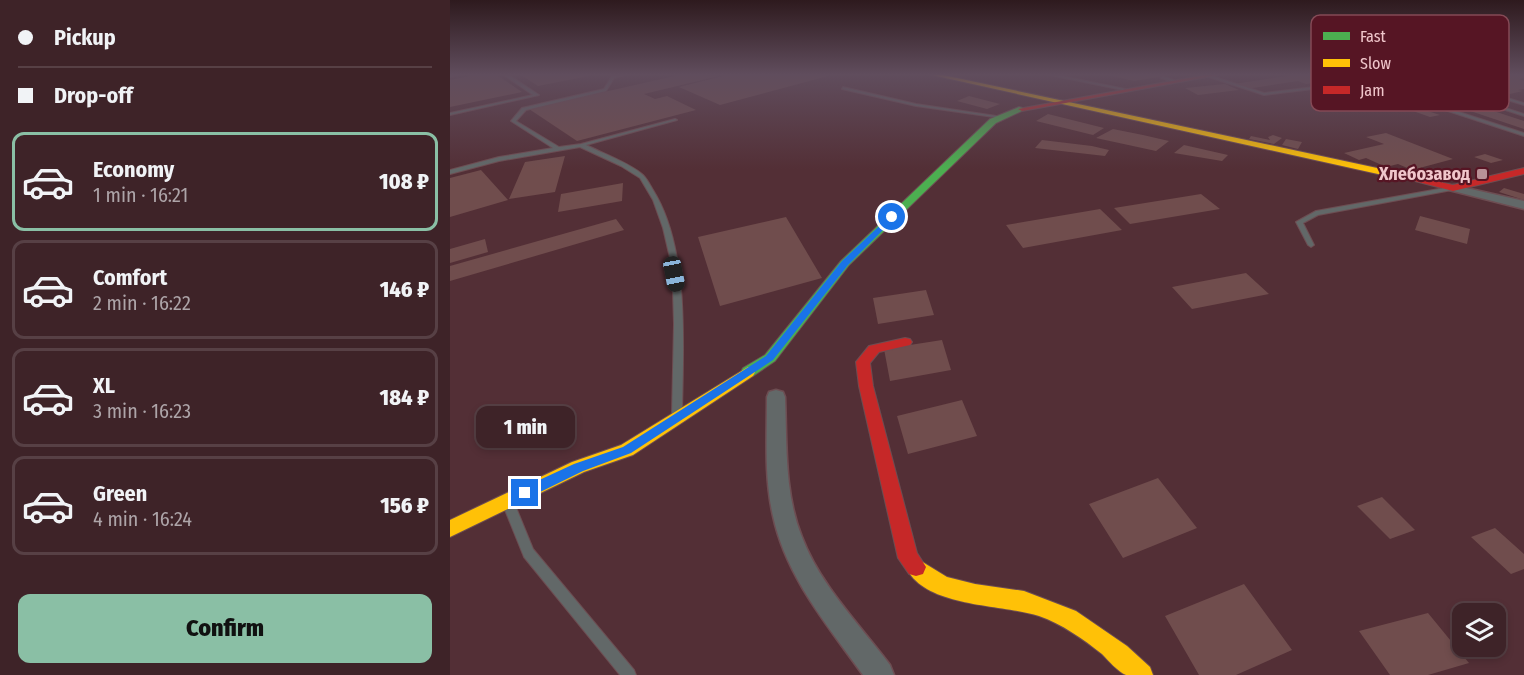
<!DOCTYPE html>
<meta charset="utf-8">
<style>
:root{--surface:#3e2328;--page:#492f34;--text:#f1f3f6;--muted:#ada4a8;--line:#574045;--accent:#8abfa5}
body{margin:0;font-family:"Fira Sans Condensed",sans-serif;background:var(--page);color:var(--text);height:100vh;display:flex;flex-direction:column;font-size:22px;white-space:nowrap}
*{box-sizing:border-box;margin:0}
p{font-size:20px;color:var(--muted)}
.icon{flex:none;width:33px;height:33px;fill:none;stroke:currentColor;stroke-width:2;stroke-linecap:round;stroke-linejoin:round}
.map{position:relative;flex:1;overflow:hidden}
.panel{display:flex;flex-direction:column;background:var(--surface);width:450px}
.panel>*{flex:none}
.top-card{display:grid;align-content:center;height:132px;padding:0 18px;background:var(--surface)}
.tools{position:absolute;left:1002px;top:603px;display:grid;gap:12px}
.tools a{display:grid;place-items:center;width:54px;height:54px;border-radius:12px;background:var(--surface);box-shadow:0 3px 9px #0003,0 0 0 2px var(--line);font-size:30px}
.end{position:absolute;width:27px;height:27px;margin:-14px;border:8px solid #1a73e8;background:#fff;box-shadow:0 0 0 3px #fff}
.from{border-radius:50%}
.bubble{position:absolute;height:42px;border-radius:12px;background:var(--surface);box-shadow:0 3px 9px #0003,0 0 0 2px var(--line);font-size:20px;font-weight:800;line-height:42px;text-align:center}
.car{position:absolute;width:18px;height:36px;margin:-18px -9px;border-radius:8px;box-shadow:0 0 4px 2px #0007;background:linear-gradient(#222 24%,#8ab4d8 0 40%,#222 0 76%,#8ab4d8 0 86%,#222 0)}
.top-card b{display:flex;align-items:center;gap:21px;height:57px;font-size:22px}
.top-card b+b{border-top:2px solid var(--line)}
.top-card i{width:15px;height:15px;background:var(--text)}
ul{padding:0;list-style:none}
li{display:flex;align-items:center;gap:18px;height:99px;margin:0 12px 9px;padding:0 6px;border:3px solid var(--line);border-radius:12px}
li div{flex:1}
li b{display:block;font-size:22px}
li em{font-style:normal;font-weight:800}
li.active{border-color:var(--accent)}
li>.icon{width:54px;height:54px;stroke-width:1.5}
.primary-button{display:flex;gap:12px;margin-top:auto;padding:12px 18px}
.primary-button a{flex:1;height:69px;border-radius:12px;background:var(--accent);color:#111;font-size:24px;font-weight:800;line-height:69px;text-align:center}
main{display:flex;flex:1;min-height:0}
.map>svg:first-child{display:block}
.building{fill:#704d4d}
.lines{fill:none;stroke-linecap:round;stroke-linejoin:round}
.lane-casing{stroke:#6d4d52;stroke-width:2}
.street-casing{stroke:#6d4d52;stroke-width:3}
.fast-casing{stroke:#6d4d52;stroke-width:2}
.slow-casing{stroke:#6d4d52;stroke-width:2}
.jam-casing{stroke:#6d4d52;stroke-width:2}
.lane{fill:#626868;fill-rule:evenodd}
.street{fill:#626868;fill-rule:evenodd}
.fast{fill:#4caf50;fill-rule:evenodd}
.slow{fill:#ffc107;fill-rule:evenodd}
.jam{fill:#c62828;fill-rule:evenodd}
.route{fill:#1a73e8}
.poi-dot{fill:#b99197;stroke:#561524;stroke-width:2}
.labels{text-anchor:middle;dominant-baseline:central;stroke-width:4.5;stroke-linejoin:round;paint-order:stroke}
.far-poi-label{font-size:18px;font-weight:bold;fill:#f0c6cb;stroke:#561524;text-anchor:end}
.key{fill:#561524;stroke:#844a56;stroke-width:1.5}
.key-label{font-size:16px;fill:#f0c6cb}
</style>
<main>
<section class="panel">
<div class="top-card">
<b><i class="from"></i>Pickup</b>
<b><i></i>Drop-off</b>
</div>
<ul>
<li class="active"><svg class="icon" aria-label="car" viewBox="0 0 24 24"><path d="M5 17H2v-5l4-1 3-4h7l3 4 3 1v5h-3M9 17h6M6 11h13"/><circle cx="7" cy="17" r="2"/><circle cx="17" cy="17" r="2"/></svg><div><b>Economy</b><p>1 min · 16:21</p></div><em>108 ₽</em></li>
<li><svg class="icon" aria-label="car" viewBox="0 0 24 24"><path d="M5 17H2v-5l4-1 3-4h7l3 4 3 1v5h-3M9 17h6M6 11h13"/><circle cx="7" cy="17" r="2"/><circle cx="17" cy="17" r="2"/></svg><div><b>Comfort</b><p>2 min · 16:22</p></div><em>146 ₽</em></li>
<li><svg class="icon" aria-label="car" viewBox="0 0 24 24"><path d="M5 17H2v-5l4-1 3-4h7l3 4 3 1v5h-3M9 17h6M6 11h13"/><circle cx="7" cy="17" r="2"/><circle cx="17" cy="17" r="2"/></svg><div><b>XL</b><p>3 min · 16:23</p></div><em>184 ₽</em></li>
<li><svg class="icon" aria-label="car" viewBox="0 0 24 24"><path d="M5 17H2v-5l4-1 3-4h7l3 4 3 1v5h-3M9 17h6M6 11h13"/><circle cx="7" cy="17" r="2"/><circle cx="17" cy="17" r="2"/></svg><div><b>Green</b><p>4 min · 16:24</p></div><em>156 ₽</em></li>
</ul>
<div class="primary-button"><a>Confirm</a></div>
</section>
<div class="map">
<svg width="1074" height="675" viewBox="0 0 1074 675">
<rect width="100%" height="100%" fill="#532f36"/>
<path class="building" d="M25,75H47L72,92L0,107V80Z
M71,75H138L139,76L88,86Z
M229,75L269,76L194,94L205,99L217,96L246,110L127,141L79,109Z
M277,75H378V76L270,105L229,87Z
M658,75H715V76L684,81Z
M844,75L882,76L862,79L870,82L856,84L848,81L796,89L783,84Z
M934,75L1074,121V129L916,76Z
M1034,75H1074V78L1069,79L1074,81V89L1068,90L1073,91L1051,96L1013,85L1051,80Z
M775,84L789,90L748,95L735,88Z
M519,96L550,104L537,109L507,101Z
M936,101H947L990,115L980,117L946,105L939,106L929,103Z
M598,114L654,128L643,135L586,121Z
M663,129L693,135L719,141L706,151L646,138Z
M936,133L1003,159L962,170L948,164L936,167L916,158L909,160L894,153L934,144L916,137Z
M823,135L832,138L824,144L799,139L801,136L820,140L818,137Z
M836,139L852,142L848,149L832,145Z
M592,140L642,146L659,150L655,156L585,148Z
M734,145L778,155L772,161L724,153Z
M1035,154L1053,160L1041,163L1024,157Z
M115,156L105,192L59,199L75,162Z
M31,170L58,200L0,217V178Z
M173,183L172,201L108,212L111,194Z
M1054,188L1074,194V200L1049,192Z
M751,194L770,209L680,224L664,208Z
M650,209L672,230L573,248L556,225Z
M970,216L1020,229L1017,244L965,230Z
M336,217L372,278L270,306L248,237Z
M166,219L174,230L0,281V266Z
M35,239L38,252L0,263V249Z
M796,273L819,294L742,309L722,287Z
M476,290L484,315L428,324L423,298Z
M492,340L501,370L440,381L434,349Z
M512,400L527,436L458,454L447,416Z
M708,478L747,528L673,558L639,504Z
M932,497L965,530L940,539L907,506Z
M1045,528L1074,554V569L1061,574L1021,537Z
M794,584L842,650L786,675H749L715,616Z
M978,613L1019,663L978,675H940L909,631Z"/>
<g class="lines">
<defs>
<path id="lane" d="M0,75H7L0,77Z
M54,75H59L89,95L0,115V113L83,95Z
M168,75H175L164,78L156,91L76,110L66,121L109,147L131,144L225,119L227,120L136,145C152,153 180,163 193,175C197,179 200,185 203,190C240,249 233,346 232,414L230,417L227,418L224,417L222,414L224,324L223,291L220,258L213,228L203,200L190,178L171,166L130,147L49,161L0,174V170L49,157L103,148L61,121L72,108L154,89L162,76Z
M600,75H607L675,89L673,90Z
M759,75L814,93L913,81L1074,133V136L913,83L814,95L759,77Z
M948,75H954L1074,114V116Z
M975,75H982L1074,103V105Z
M712,76L724,80L725,81L723,82L711,78Z
M393,87L466,104L553,117L551,118L466,106L392,89Z
M1000,187L1002,188V190L868,215L853,223L864,245L861,247L858,245L846,222L866,211Z
M59,500L63,502L65,505L83,549L184,670L186,675H170L74,557L53,505L55,502Z"/>
<path id="street" d="M1003,185L1074,201V209L999,190L997,188Z
M326,390L333,392L335,397C337,443 334,493 352,537C370,585 410,625 440,665L444,675H413C378,626 336,577 323,516C314,477 317,436 317,397L319,392Z"/>
<path id="fast" d="M569,107L576,109L546,123L399,265L325,361L303,376H293L291,372L293,368L315,355L391,261L540,119Z"/>
<path id="slow" d="M482,75H493L955,174L960,177L955,180Z
M298,367L303,368L305,372L303,376L183,455L134,472L0,537V520L122,462L171,445Z
M466,558L497,577L525,584L574,591L626,611L677,646L700,667L703,675C696,675 683,675 676,675C668,672 658,660 652,654C633,639 612,624 589,616C553,604 474,608 456,567L459,560Z"/>
<path id="jam" d="M755,75H768L572,111L568,109Z
M1074,168V174L1003,191L950,177L955,174L1003,185Z
M455,338L460,339L462,342L460,345L429,352L420,363L423,386L467,553L476,567L473,574L466,576L459,574L448,558L409,386L406,362L419,346Z"/>
</defs>
<use href="#lane" class="lane-casing"/>
<use href="#street" class="street-casing"/>
<use href="#fast" class="fast-casing"/>
<use href="#slow" class="slow-casing"/>
<use href="#jam" class="jam-casing"/>
<use href="#lane" class="lane"/>
<use href="#street" class="street"/>
<use href="#fast" class="fast"/>
<use href="#slow" class="slow"/>
<use href="#jam" class="jam"/>
</g>
<linearGradient id="sky" x2="0" y2="1"><stop stop-color="#2e1a1e"/><stop offset="0.44" stop-color="#604d5d"/><stop offset="1" stop-color="#604d5d" stop-opacity="0"/></linearGradient>
<rect width="1074" height="169" fill="url(#sky)"/>
<path class="route" d="M440,216L446,217L398,265L323,360L181,453L133,471L80,497H70V489L124,464L173,447L316,356L392,261Z"/>
<rect class="poi-dot" x="1026" y="168" width="12" height="12" rx="3"/>
<g class="labels">
<g class="far-poi-label">
<text x="1020" y="174">Хлебозавод</text>
</g>
</g>
<rect x="861" y="15" width="198" height="96" rx="9" class="key"/>
<rect x="873" y="32" width="27" height="8" fill="#4caf50"/>
<rect x="873" y="59" width="27" height="8" fill="#ffc107"/>
<rect x="873" y="86" width="27" height="8" fill="#c62828"/>
<g class="key-label">
<text x="910" y="42">Fast</text>
<text x="910" y="69">Slow</text>
<text x="910" y="96">Jam</text>
</g>
</svg>
<div class="tools">
<a><svg class="icon" aria-label="layers" viewBox="0 0 24 24"><path d="M12 4l9 5-9 5-9-5zM3 14l9 5 9-5"/></svg></a>
</div>
<i class="end from" style="left:442px;top:217px"></i>
<i class="end" style="left:75px;top:493px"></i>
<div class="bubble" style="left:26px;top:406px;width:99px">1 min</div>
<i class="car" style="left:224px;top:274px;rotate:169deg"></i>
</div>
</main>
